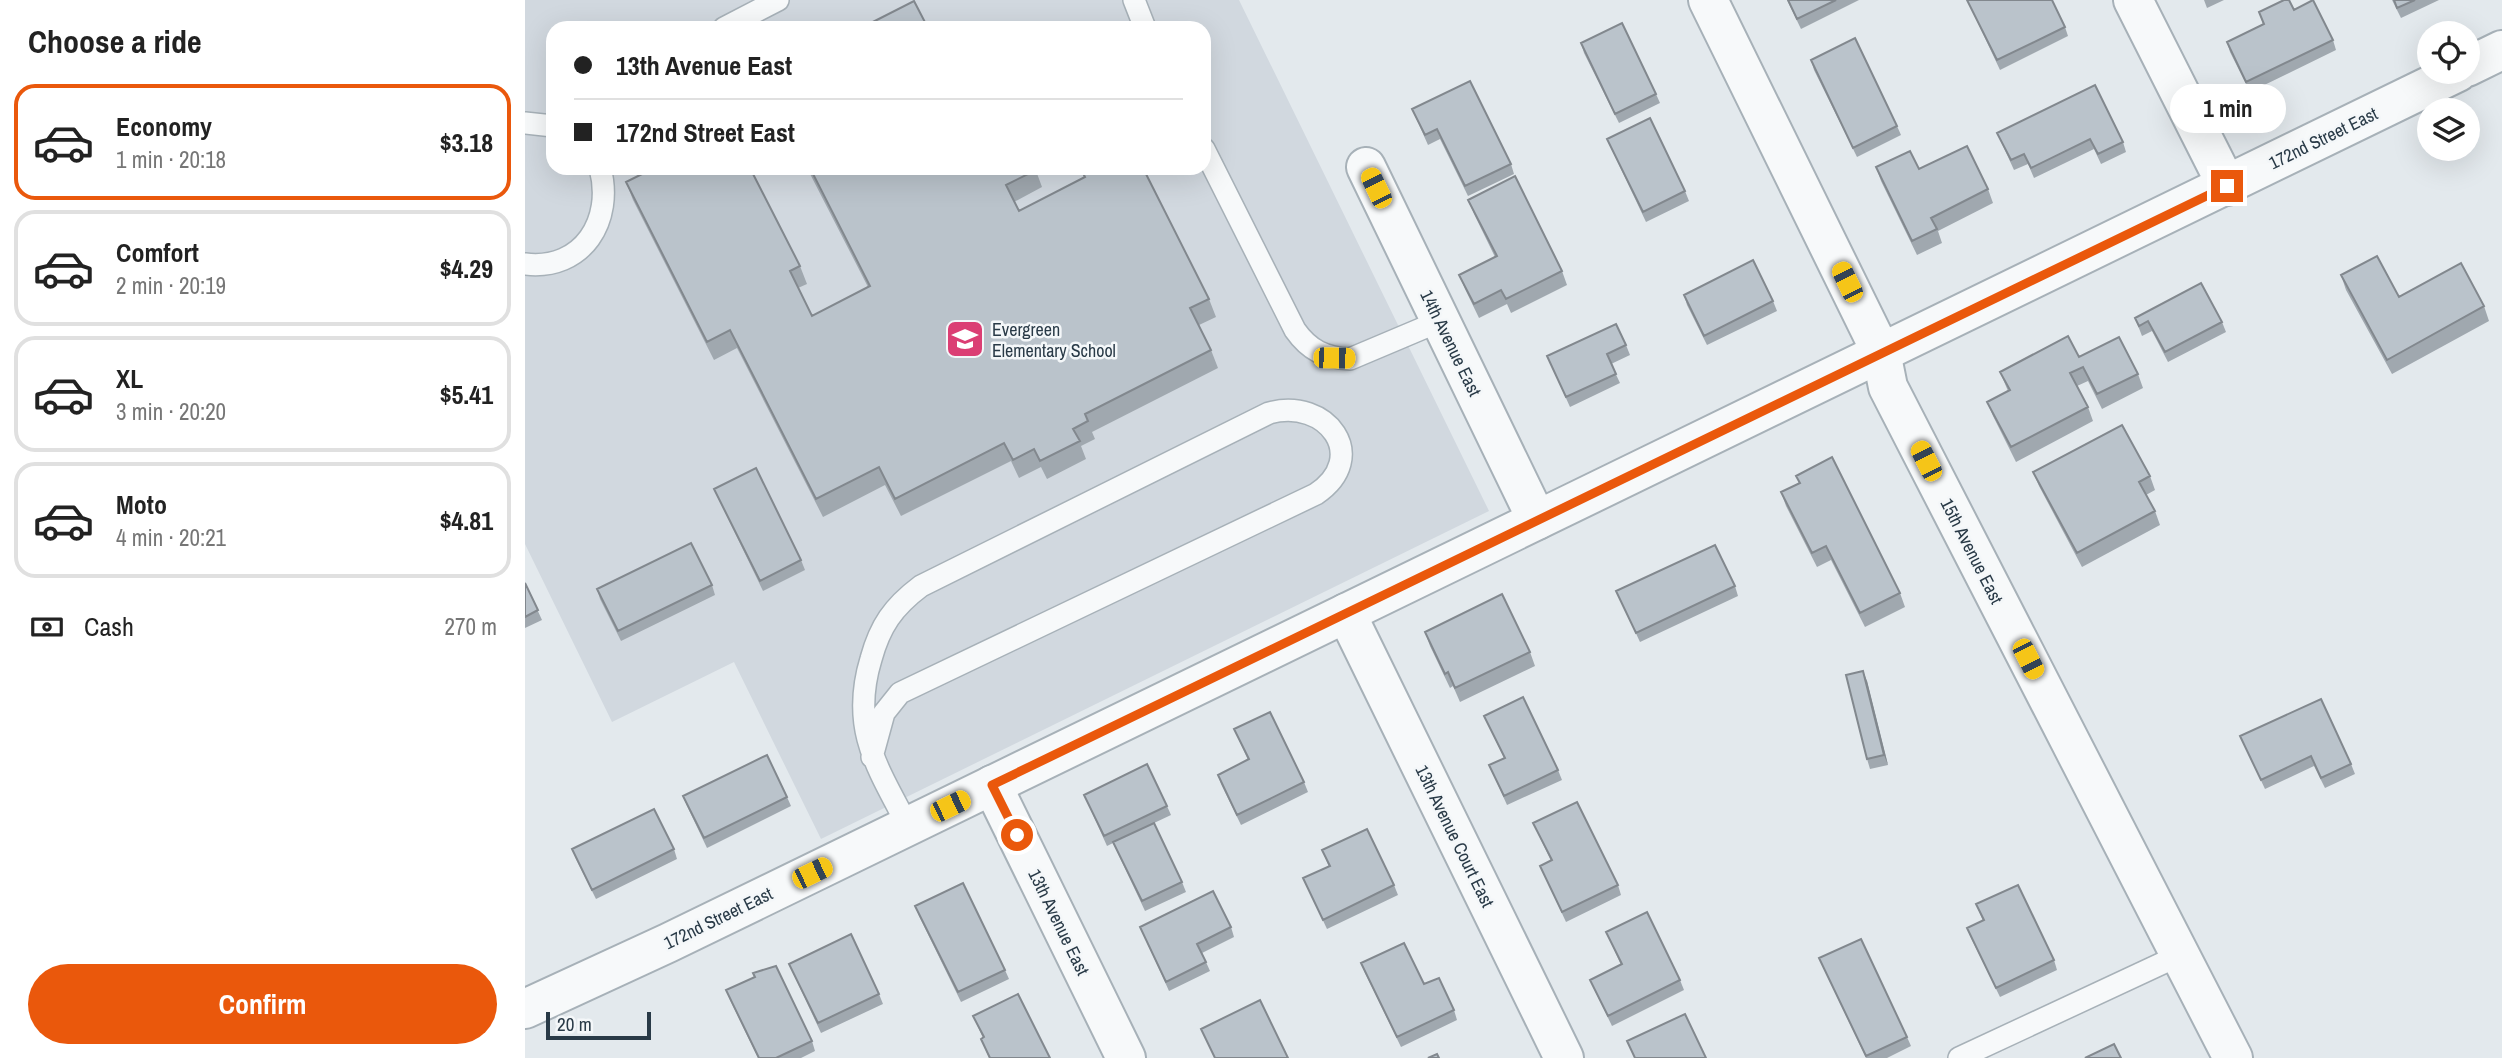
<!DOCTYPE html>
<meta charset="utf-8">
<style>
:root{--surface:#fff;--page:#f6f6f6;--text:#222;--muted:#767676;--line:#e0e0e0;--accent:#ea580c}
body{margin:0;font-family:"Archivo Narrow",sans-serif;background:var(--page);color:var(--text);height:100vh;display:flex;flex-direction:column;font-size:26px;white-space:nowrap}
*{box-sizing:border-box;margin:0}
p{font-size:23px;color:var(--muted)}
.icon{flex:none;width:38px;height:38px;fill:none;stroke:currentColor;stroke-width:2;stroke-linecap:round;stroke-linejoin:round}
.map{position:relative;flex:1;overflow:hidden}
.details{display:flex;flex-direction:column;background:var(--surface);width:525px}
.details>*{flex:none}
.top-card{position:absolute;left:21px;top:21px;width:665px;height:154px;border-radius:21px;box-shadow:0 7px 28px #0002;display:grid;align-content:center;height:154px;padding:0 28px;background:var(--surface)}
.fabs{position:absolute;left:1892px;top:21px;display:grid;gap:14px}
.fabs a{display:grid;place-items:center;width:63px;height:63px;border-radius:50%;background:var(--surface);box-shadow:0 7px 28px #0002;font-size:35px}
.scale{position:absolute;left:21px;bottom:18px;width:105px;box-sizing:border-box;padding-left:7px;border:4px solid #293a47;border-top:0;font-size:19px;line-height:24px;white-space:nowrap;color:#293a47;-webkit-text-stroke:5px #f4f7f9;paint-order:stroke}
.end{position:absolute;width:32px;height:32px;margin:-16px;border:9px solid #ea580c;background:#fff;box-shadow:0 0 0 4px #fff}
.from{border-radius:50%}
.bubble{position:absolute;height:49px;border-radius:24px;background:var(--surface);box-shadow:0 7px 28px #0002;font-size:23px;font-weight:800;line-height:49px;text-align:center}
.car{position:absolute;width:21px;height:42px;margin:-21px -10px;border-radius:9px;box-shadow:0 0 5px 2px #0007;background:linear-gradient(#f5c518 24%,#345 0 40%,#f5c518 0 76%,#345 0 86%,#f5c518 0)}
.top-card b{display:flex;align-items:center;gap:24px;height:66px;font-size:26px}
.top-card b+b{border-top:2px solid var(--line)}
.top-card i{width:18px;height:18px;background:var(--text)}
ul{padding:0;list-style:none}
li{display:flex;align-items:center;gap:21px;height:116px;margin:0 14px 10px;padding:0 14px;border:4px solid var(--line);border-radius:21px}
li div{flex:1}
li b{display:block;font-size:26px}
li em{font-style:normal;font-weight:800}
li.current{border-color:var(--accent)}
li>.icon{width:63px;height:63px;stroke-width:1.5}
h2{padding:0 28px;font-size:32px;line-height:84px}
.pay{display:flex;align-items:center;gap:18px;height:77px;padding:0 28px;font-size:26px}
.pay p{margin-inline-start:auto}
.primary-button{display:flex;gap:14px;margin-top:auto;padding:14px 28px}
.primary-button a{flex:1;height:80px;border-radius:42px;background:var(--accent);color:#fff;font-size:28px;font-weight:800;line-height:80px;text-align:center}
main{display:flex;flex:1;min-height:0}
.map>svg:first-child{display:block}
.built{fill:#d1d8df;fill-rule:evenodd}
.lines{fill:none;stroke-linecap:round;stroke-linejoin:round}
.service-casing{stroke:#a7b1b8;stroke-width:24}
.minor-casing{stroke:#a7b1b8;stroke-width:42}
.tertiary-casing{stroke:#a7b1b8;stroke-width:42}
.service{stroke:#f7f9fa;stroke-width:21}
.minor{stroke:#f7f9fa;stroke-width:38}
.tertiary{stroke:#f7f9fa;stroke-width:38}
.wall{fill:#a0a8af}
.shaded-wall{fill:#82888e}
.building{fill:#bac3cb;stroke:#82888e;stroke-width:2}
.route{stroke:#ea580c;stroke-width:9}
.labels{text-anchor:middle;dominant-baseline:central;stroke-width:5;stroke-linejoin:round;paint-order:stroke}
.street-label{font-size:18px;fill:#293a47;stroke:#f4f7f9}
.poi-label{font-size:18px;fill:#293a47;stroke:#f4f7f9;text-anchor:start}
</style>
<main>
<section class="details">
<h2>Choose a ride</h2>
<ul>
<li class="current"><svg class="icon" aria-label="car" viewBox="0 0 24 24"><path d="M5 17H2v-5l4-1 3-4h7l3 4 3 1v5h-3M9 17h6M6 11h13"/><circle cx="7" cy="17" r="2"/><circle cx="17" cy="17" r="2"/></svg><div><b>Economy</b><p>1 min · 20:18</p></div><em>$3.18</em></li>
<li><svg class="icon" aria-label="car" viewBox="0 0 24 24"><path d="M5 17H2v-5l4-1 3-4h7l3 4 3 1v5h-3M9 17h6M6 11h13"/><circle cx="7" cy="17" r="2"/><circle cx="17" cy="17" r="2"/></svg><div><b>Comfort</b><p>2 min · 20:19</p></div><em>$4.29</em></li>
<li><svg class="icon" aria-label="car" viewBox="0 0 24 24"><path d="M5 17H2v-5l4-1 3-4h7l3 4 3 1v5h-3M9 17h6M6 11h13"/><circle cx="7" cy="17" r="2"/><circle cx="17" cy="17" r="2"/></svg><div><b>XL</b><p>3 min · 20:20</p></div><em>$5.41</em></li>
<li><svg class="icon" aria-label="car" viewBox="0 0 24 24"><path d="M5 17H2v-5l4-1 3-4h7l3 4 3 1v5h-3M9 17h6M6 11h13"/><circle cx="7" cy="17" r="2"/><circle cx="17" cy="17" r="2"/></svg><div><b>Moto</b><p>4 min · 20:21</p></div><em>$4.81</em></li>
</ul>
<div class="pay"><svg class="icon" aria-label="cash" viewBox="0 0 24 24"><path d="M3 7h18v10H3z"/><circle cx="12" cy="12" r="2"/></svg>Cash<p>270 m</p></div>
<div class="primary-button"><a>Confirm</a></div>
</section>
<div class="map">
<svg width="1977" height="1058" viewBox="0 0 1977 1058">
<rect width="100%" height="100%" fill="#e3e9ed"/>
<path class="built" d="M0,0H714L964,511L296,839L209,662L87,722L0,544ZM28,28H679V168H28Z"/>
<g class="lines">
<defs>
<path id="service" d="M609,0L620,28
M199,28L253,0
M0,123L28,126
M679,149L770,330C784,350 800,358 825,359L915,321
M0,264C58,271 89,220 75,168
M347,757L359,713L375,693L791,494C846,457 802,397 744,413L396,586C368,607 355,626 346,659C325,728 352,767 383,826
M1434,1058L1655,955"/>
<path id="minor" d="M1183,0L1356,352L1363,387L1708,1058
M1608,0L1702,186
M841,167L1012,520
M821,613L1039,1058
M467,785L601,1058"/>
<path id="tertiary" d="M1942,67L1977,50
M0,1009L143,943L1933,72"/>
</defs>
<use href="#service" class="service-casing"/>
<use href="#minor" class="minor-casing"/>
<use href="#tertiary" class="tertiary-casing"/>
<use href="#service" class="service"/>
<use href="#minor" class="minor"/>
<use href="#tertiary" class="tertiary"/>
</g>
<path class="wall" d="M1262,0H1334L1276,29Z
M1442,0L1540,27L1543,36L1475,70Z
M1679,0H1699L1682,8Z
M1867,0H1914L1876,18Z
M1769,10L1808,40L1811,50L1725,92L1705,52L1702,42L1738,24L1734,12Z
M1056,43L1131,94L1135,103L1094,123L1059,53Z
M1286,60L1372,126L1376,135L1332,157L1289,70Z
M887,109L986,164L989,174L943,196L915,139L903,145Z
M1472,133L1598,142L1601,152L1576,164L1569,149L1509,178L1503,164L1489,170Z
M1082,139L1160,191L1164,201L1121,222L1086,148Z
M1351,167L1394,169L1463,189L1468,203L1413,231L1417,243L1392,255L1356,181Z
M282,168H510L517,187L489,202L494,211L559,177L557,171L684,299L691,317L674,325L686,350L693,368L567,432L570,439L556,446L561,459L522,479L516,467L494,478L486,461L376,516L360,485L298,517L212,348L189,360L108,200L101,182L275,266L282,284L273,288L287,316L343,287Z
M943,200L1037,271L1042,285L986,313L982,304L954,318L940,289L934,275L970,257L949,214Z
M1816,275L1874,297L1959,306L1964,321L1867,374L1821,290Z
M1159,295L1248,301L1252,311L1182,345L1162,305Z
M1610,318L1697,322L1701,332L1643,362L1627,331L1617,336Z
M1101,345L1105,355L1086,364L1095,383L1045,407L1022,356Z
M1554,357L1613,374L1618,388L1577,409L1563,381L1552,386L1563,407L1568,421L1491,462L1468,416L1462,402L1483,391L1475,372Z
M1508,472L1625,476L1630,490L1621,495L1630,511L1635,525L1557,567L1514,486Z
M1271,476L1375,593L1380,607L1340,627L1306,560L1292,567L1261,506L1256,492L1274,483Z
M189,489L276,560L280,570L238,591L193,498Z
M0,583L17,620L0,628Z
M187,585L190,595L96,641L75,599L72,589Z
M1210,586L1213,596L1115,642L1091,591Z
M900,632L1005,652L1010,666L935,702L928,686L925,688L905,646Z
M1342,681L1363,765L1345,769L1342,759Z
M959,716L1033,770L1037,780L982,805L964,765L979,758Z
M709,729L779,782L783,792L716,825L696,784L693,775L723,760Z
M1715,736L1826,764L1830,774L1800,788L1789,766L1740,789Z
M559,795L642,806L646,815L629,823L657,882L661,892L620,911L588,843L582,846Z
M158,796L262,797L266,806L182,848L162,806Z
M1008,823L1093,885L1096,895L1041,922L1015,866L1026,861Z
M47,849H149L152,859L71,899L51,859Z
M797,850L869,885L873,895L802,929L778,878L804,867Z
M1451,904L1529,960L1532,970L1475,997L1446,938L1442,928L1458,921Z
M390,906L480,970L484,979L436,1002L394,916Z
M615,927H706L709,937L677,953L685,971L644,991Z
M1081,932L1155,980L1159,990L1087,1026L1069,989L1065,980L1096,965Z
M1294,958L1382,1037L1386,1046L1362,1058H1341L1298,967Z
M836,963L899,984L929,1010L932,1020L876,1047L840,973Z
M264,964L354,994L358,1004L296,1033L268,973Z
M201,990L287,1041L290,1051L276,1058H233L205,1000Z
M448,1016L525,1058H464L456,1039L458,1038Z"/>
<path class="shaded-wall" d="M1338,671L1342,681L1363,765L1359,755Z"/>
<path class="building" d="M1263,0H1311L1272,19Z
M1442,0H1527L1540,27L1472,60Z
M1759,0H1764L1769,10L1788,0L1808,40L1721,82L1702,42L1739,24L1734,12Z
M1869,0H1890L1872,8Z
M389,1L403,28H336Z
M1097,23L1131,94L1090,114L1056,43Z
M1330,38L1372,126L1328,148L1286,60Z
M945,81L986,164L940,186L912,129L900,135L887,109Z
M1570,85L1598,142L1573,154L1565,139L1506,168L1499,154L1486,160L1472,133Z
M1125,118L1160,191L1118,212L1082,139Z
M1442,146L1463,189L1406,218L1412,229L1387,241L1351,167L1385,151L1394,169Z
M129,168H225L275,266L265,271L287,316L345,286L285,168H510L511,170L481,185L494,211L560,177L557,171L564,168H618L684,299L665,308L686,350L560,414L563,421L548,429L555,441L515,461L509,449L488,460L479,443L370,499L354,467L291,499L205,330L182,342L101,182Z
M990,176L1037,271L981,299L976,290L949,304L934,275L972,256L943,200Z
M1852,256L1874,297L1936,263L1959,306L1862,360L1816,275Z
M1228,260L1248,301L1179,336L1159,295Z
M1676,283L1697,322L1640,352L1623,321L1614,326L1610,318Z
M1091,324L1101,345L1082,354L1091,374L1041,397L1022,356Z
M1543,336L1554,357L1594,337L1613,374L1572,394L1558,367L1545,373L1563,407L1486,447L1462,402L1485,390L1475,372Z
M1597,425L1625,476L1614,482L1630,511L1552,553L1508,472Z
M1307,457L1375,593L1335,613L1301,546L1287,553L1256,492L1275,483L1271,476Z
M231,468L276,560L235,581L189,489Z
M166,543L187,585L93,631L72,589Z
M1190,545L1210,586L1111,633L1091,591Z
M0,583L13,610L0,617Z
M977,594L1005,652L930,688L923,672L920,674L900,632Z
M1338,671L1359,755L1342,759L1321,675Z
M998,697L1033,770L979,796L964,765L980,758L959,716Z
M1796,699L1826,764L1796,778L1786,756L1736,780L1715,736Z
M745,712L779,782L712,815L693,775L724,759L709,729Z
M242,755L262,797L179,838L158,796Z
M622,764L642,806L579,836L559,795Z
M1052,802L1093,885L1037,912L1015,866L1027,860L1008,823Z
M129,809L149,849L67,890L47,849Z
M629,823L657,882L617,901L588,842Z
M842,829L869,885L798,920L778,878L805,866L797,850Z
M438,883L480,970L433,992L390,906Z
M1493,885L1529,960L1471,988L1442,928L1459,920L1451,904Z
M688,891L706,927L672,944L681,962L641,982L615,927Z
M1122,912L1155,980L1083,1016L1065,980L1097,964L1081,932Z
M326,934L354,994L293,1023L264,964Z
M1336,939L1382,1037L1341,1056L1294,958Z
M879,943L899,984L914,978L929,1010L872,1037L836,963Z
M251,966L287,1041L251,1058H234L201,990L230,977L228,973Z
M493,994L525,1058H465L456,1039L459,1037L448,1016Z
M735,1000L763,1058H690L676,1029Z
M1160,1014L1181,1058H1110L1102,1041Z
M1589,1044L1596,1058H1560Z
M912,1054L914,1058H903Z"/>
<g class="lines">
<path class="route" d="M492,835L467,785L1702,186"/>
</g>
<defs>
<symbol id="school-square" viewBox="-11 -11 22 22"><rect x="-9" y="-9" width="18" height="18" rx="4" fill="#db3e74" stroke="#f4f7f9"/><path d="M0-5L7-2L0 1L-7-2ZM-4 1L0 2.5L4 1V4Q0 6-4 4Z" fill="#fff"/></symbol>
</defs>
<g fill-rule="evenodd">
<use href="#school-square" x="418" y="317" width="44" height="44"/>
</g>
<g class="labels">
<g class="street-label">
<text transform="translate(1798 138) rotate(-26)">172nd Street East</text>
<text transform="translate(926 343) rotate(64)">14th Avenue East</text>
<text transform="translate(1447 551) rotate(63)">15th Avenue East</text>
<text transform="translate(930 836) rotate(64)">13th Avenue Court East</text>
<text transform="translate(193 918) rotate(-26)">172nd Street East</text>
<text transform="translate(534 922) rotate(64)">13th Avenue East</text>
</g>
<g class="poi-label">
<text x="467" y="329">Evergreen<tspan x="467" dy="21">Elementary School</tspan></text>
</g>
</g>
</svg>
<div class="fabs">
<a><svg class="icon" aria-label="locate" viewBox="0 0 24 24"><circle cx="12" cy="12" r="6"/><path d="M12 2v4M12 18v4M2 12h4M18 12h4"/></svg></a>
<a><svg class="icon" aria-label="layers" viewBox="0 0 24 24"><path d="M12 4l9 5-9 5-9-5zM3 14l9 5 9-5"/></svg></a>
</div>
<div class="scale">20 m</div>
<i class="end from" style="left:492px;top:835px"></i>
<i class="end" style="left:1702px;top:186px"></i>
<div class="bubble" style="left:1645px;top:84px;width:116px">1 min</div>
<i class="car" style="left:851px;top:188px;rotate:334deg"></i>
<i class="car" style="left:1322px;top:282px;rotate:334deg"></i>
<i class="car" style="left:809px;top:358px;rotate:91deg"></i>
<i class="car" style="left:1401px;top:461px;rotate:333deg"></i>
<i class="car" style="left:1503px;top:659px;rotate:153deg"></i>
<i class="car" style="left:425px;top:806px;rotate:64deg"></i>
<i class="car" style="left:287px;top:873px;rotate:64deg"></i>
<div class="top-card">
<b><i class="from"></i>13th Avenue East</b>
<b><i></i>172nd Street East</b>
</div>
</div>
</main>
